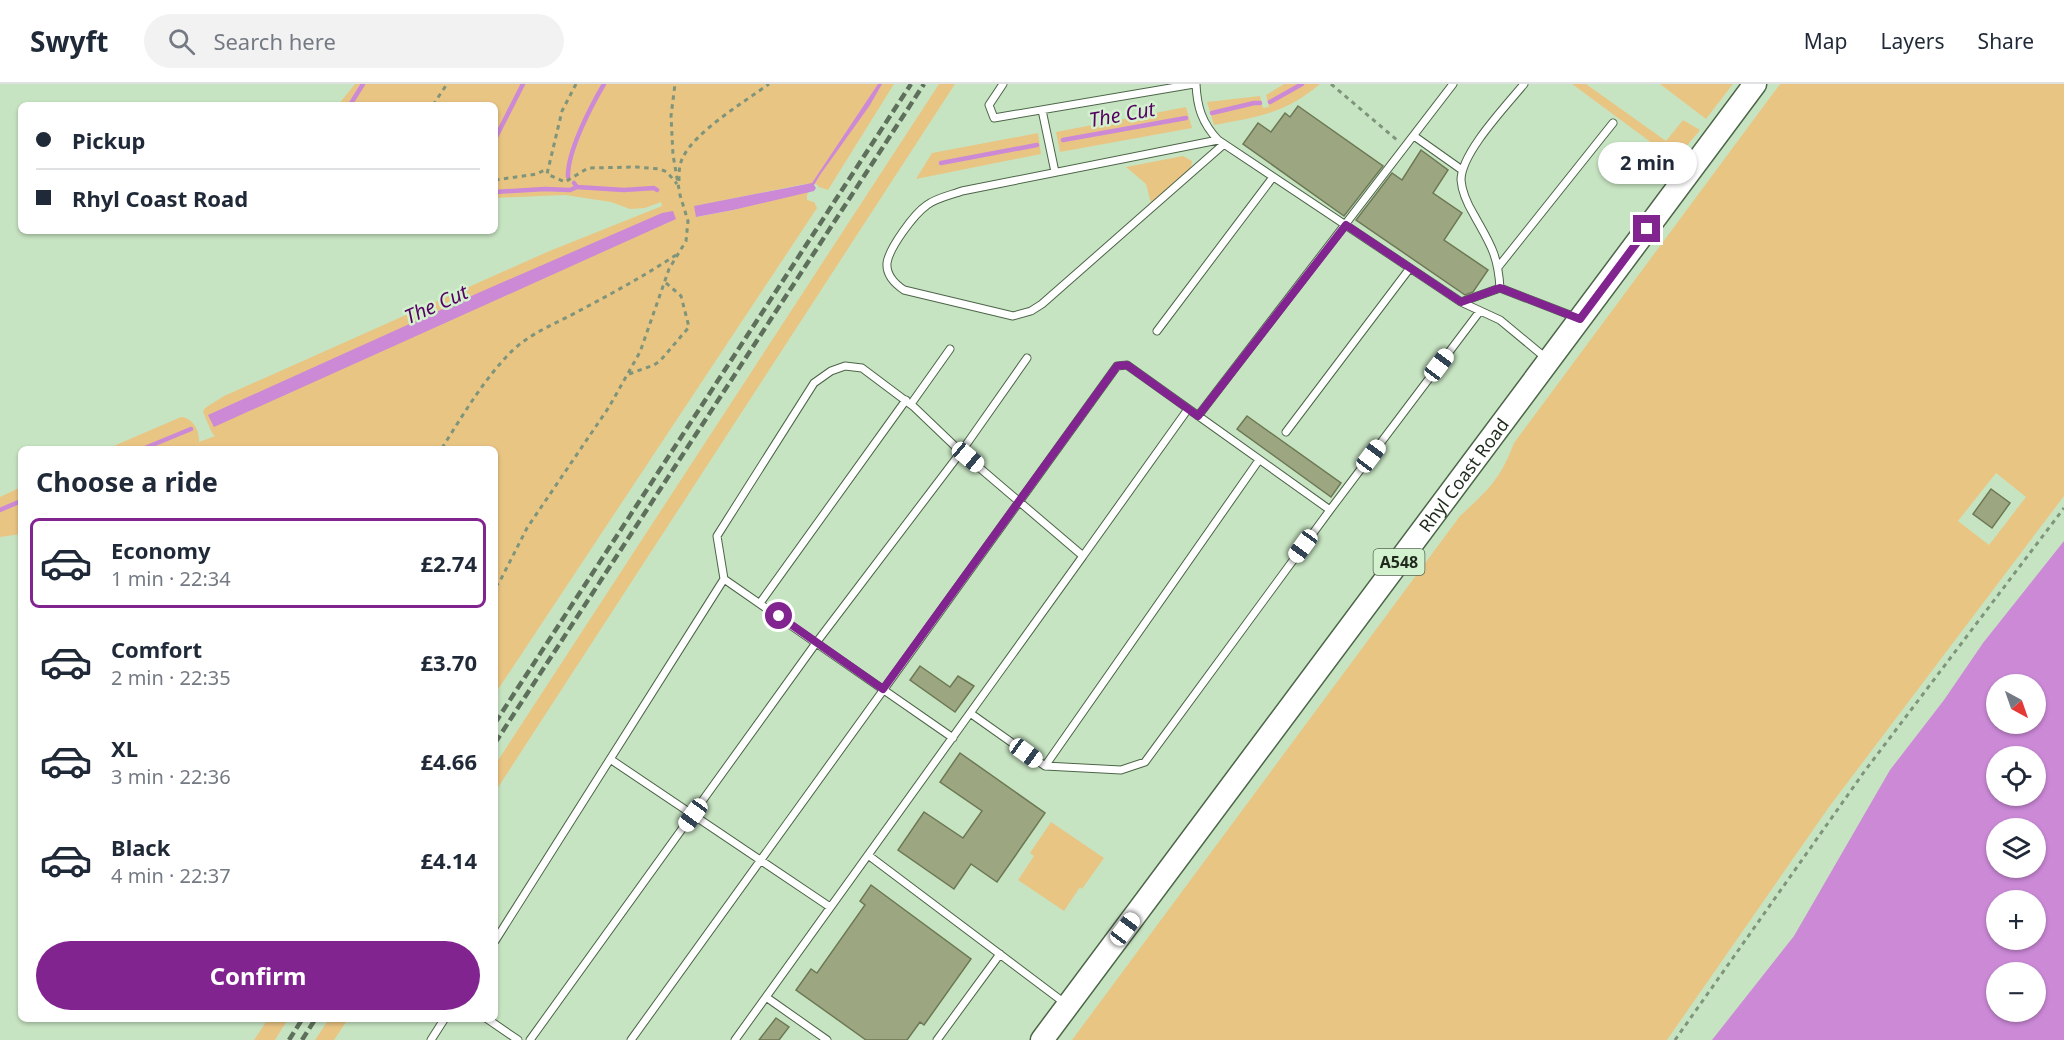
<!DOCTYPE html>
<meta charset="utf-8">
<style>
:root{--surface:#fff;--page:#f2f2f3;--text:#1f2937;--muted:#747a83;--line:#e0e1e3;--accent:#812490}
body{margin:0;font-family:"Noto Sans",sans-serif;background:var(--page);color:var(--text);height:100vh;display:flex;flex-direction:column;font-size:22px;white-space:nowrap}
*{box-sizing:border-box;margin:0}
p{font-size:20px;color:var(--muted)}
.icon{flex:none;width:33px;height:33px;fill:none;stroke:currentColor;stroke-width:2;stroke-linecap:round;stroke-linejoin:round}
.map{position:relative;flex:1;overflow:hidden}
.drawer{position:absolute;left:18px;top:362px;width:480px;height:576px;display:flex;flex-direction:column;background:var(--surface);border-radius:9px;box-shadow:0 2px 4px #0004}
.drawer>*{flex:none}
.guide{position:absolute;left:18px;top:18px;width:480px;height:132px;border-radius:9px;box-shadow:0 2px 4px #0004;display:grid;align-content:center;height:132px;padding:0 18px;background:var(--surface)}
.needle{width:39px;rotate:140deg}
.controls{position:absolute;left:1986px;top:590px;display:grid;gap:12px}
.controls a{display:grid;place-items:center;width:60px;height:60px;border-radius:50%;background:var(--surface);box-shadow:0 2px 4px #0004;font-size:30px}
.end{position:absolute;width:27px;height:27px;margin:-14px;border:8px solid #812490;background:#fff;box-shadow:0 0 0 3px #fff}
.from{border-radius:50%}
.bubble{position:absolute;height:42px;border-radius:21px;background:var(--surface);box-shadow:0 2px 4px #0004;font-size:20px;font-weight:700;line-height:42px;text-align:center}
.car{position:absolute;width:18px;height:36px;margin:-18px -9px;border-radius:8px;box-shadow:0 0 4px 2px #0007;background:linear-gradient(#fff 24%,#345 0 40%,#fff 0 76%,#345 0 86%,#fff 0)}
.guide b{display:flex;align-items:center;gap:21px;height:57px;font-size:22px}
.guide b+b{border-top:2px solid var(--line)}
.guide i{width:15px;height:15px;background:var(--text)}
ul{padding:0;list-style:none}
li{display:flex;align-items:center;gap:18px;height:90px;margin:0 12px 9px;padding:0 6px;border:3px solid transparent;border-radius:9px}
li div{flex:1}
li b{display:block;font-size:22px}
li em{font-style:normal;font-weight:700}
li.active{border-color:var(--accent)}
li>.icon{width:54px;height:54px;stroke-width:1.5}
h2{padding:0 18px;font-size:27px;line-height:72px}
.cta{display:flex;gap:12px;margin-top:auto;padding:12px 18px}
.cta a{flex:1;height:69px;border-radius:36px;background:var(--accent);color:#fff;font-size:24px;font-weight:700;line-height:69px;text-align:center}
header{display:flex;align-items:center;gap:36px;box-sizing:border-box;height:84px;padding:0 30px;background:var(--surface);border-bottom:2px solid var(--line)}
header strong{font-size:28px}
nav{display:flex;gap:33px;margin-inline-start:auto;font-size:21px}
.search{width:420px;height:54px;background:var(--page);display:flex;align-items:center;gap:15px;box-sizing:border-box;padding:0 21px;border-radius:33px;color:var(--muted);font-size:22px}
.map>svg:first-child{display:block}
.green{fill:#e9c584;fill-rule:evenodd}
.water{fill:#cb89d6;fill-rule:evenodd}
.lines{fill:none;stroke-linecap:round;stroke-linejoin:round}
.stream{stroke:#cb89d6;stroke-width:4.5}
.building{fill:#9ca781;stroke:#6d7854;stroke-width:1.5}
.service-casing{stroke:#4c6548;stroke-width:9}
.primary-casing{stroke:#4c6548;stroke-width:25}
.path{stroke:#7e947b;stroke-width:3;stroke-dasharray:4.5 4.5;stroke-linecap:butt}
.service{stroke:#fff;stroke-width:7}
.primary{stroke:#fff;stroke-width:22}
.rail{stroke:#5e705b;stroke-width:4.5;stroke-dasharray:9 4.5;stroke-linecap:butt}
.route{stroke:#812490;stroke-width:8}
.labels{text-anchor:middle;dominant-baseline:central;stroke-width:5;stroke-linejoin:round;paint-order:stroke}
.shield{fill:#d4f1cf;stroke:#556652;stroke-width:1.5}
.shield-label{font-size:16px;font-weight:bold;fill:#1f2a1d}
.street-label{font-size:18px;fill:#1f2a1d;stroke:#d4f1cf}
.water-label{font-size:20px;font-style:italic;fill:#570064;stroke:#d4f1cf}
</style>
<header>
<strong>Swyft</strong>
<div class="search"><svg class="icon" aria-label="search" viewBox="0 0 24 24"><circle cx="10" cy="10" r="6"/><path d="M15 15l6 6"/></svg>Search here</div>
<nav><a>Map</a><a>Layers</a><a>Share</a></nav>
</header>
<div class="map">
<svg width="2064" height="956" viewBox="0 0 2064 956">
<rect width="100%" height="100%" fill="#c7e4c2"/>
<path class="green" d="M355,0H894L828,106L819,103L816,100H805L695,122L697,133L733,126L809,107L807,111V116L814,118L817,124L495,610V364H109L181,333C193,334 200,347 199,358L215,352L212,349L203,328L205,324L224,312L547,168L662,122L661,118L645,124L630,125L611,118L565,111L495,114V21H338Z
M939,0H955L495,708V681Z
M1284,0H1320C1284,30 1258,33 1214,41L1207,18L1260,12L1263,24L1269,23L1266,11Z
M1572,0H1586L1666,57L1683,36L1700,46L1675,76Z
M1660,0H1733L1706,35Z
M1780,0H2064V412L1829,723L1667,956H1072L1460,432C1488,406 1500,396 1514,359ZM1996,389L2026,413L1989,461L1958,437Z
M1186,23L1192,44L1060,68L1056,48Z
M1038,49L1041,70L916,95L932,69Z
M1183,72L1192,77L1191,84L1151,119L1146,100L1126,83Z
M21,403V450L0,453V413Z
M1051,738L1104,774L1082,805L1080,803L1064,827L1018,796L1034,772L1030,769Z
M268,935H288L275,956H254Z
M329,935H348L334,956H315Z"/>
<path class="water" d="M878,0H882L870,21L820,91L814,101L816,104L814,107L733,126L696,133L694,122L812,99Z
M673,127L676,135L214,343L208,331L478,209L662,129Z
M2064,457V956H1712L1794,852L1890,686L1944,616L1983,559ZM1996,600H2036V639H1996ZM1996,672H2036V711H1996ZM1996,744H2036V783H1996ZM1996,816H2036V855H1996ZM1996,888H2036V927H1996Z"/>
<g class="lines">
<path class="stream" d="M1270,18L1302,0
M350,21L363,0
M1212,29L1254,19H1260
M495,55L523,0
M1063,56L1186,34
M941,79L1037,61
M568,93C567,68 591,22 604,0
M574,99L577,103L624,106L654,104L657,106
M495,108L545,105L570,106L577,103
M145,364L191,345
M0,426L21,417"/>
</g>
<path class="building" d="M1298,22L1383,82L1344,132L1243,60L1258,39L1271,48L1285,29L1290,33Z
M1421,66L1448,86L1433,109L1462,129L1444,156L1488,186L1473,208L1465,211L1356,136L1392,89L1402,96Z
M1247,332L1341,399L1331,413L1237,345Z
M1991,405L2010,419L1992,444L1973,430Z
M920,582L950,603L958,592L974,602L955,628L910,596Z
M960,669L1045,729L997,798L971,780L954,805L898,766L924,728L963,754L982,727L940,698Z
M871,801L971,875L924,941L920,938L907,956H866L796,906L811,885L817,889L865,821L860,817Z
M776,934L789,943L779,956H759Z"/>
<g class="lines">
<defs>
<path id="service" d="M1003,0L989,21L994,34L1194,0
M1196,0C1197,23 1202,39 1218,56L1461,218L1500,236L1547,275
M1042,26L1055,88
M1414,52L1462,86
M1218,56L962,107C951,111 936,114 927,121C914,130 889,164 887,179C886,192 895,200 904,206L1013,232L1031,227L1042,220L1224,60
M1499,182L1613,39
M1500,204C1498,170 1490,160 1474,131C1468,121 1462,109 1461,96C1461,69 1506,22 1524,0
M1461,218L1500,204L1575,233
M1157,247L1273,93
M911,320L950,265
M1198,332L1453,0
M1286,348L1410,184
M1083,472L1188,325
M724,495L953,654
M760,519L906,316
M970,629L1045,682L1121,686L1145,678L1330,426L1480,227
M610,675L830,823
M1045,682L1259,376
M868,771L1066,920
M495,857L724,495L717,452L814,299L831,287L845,282L862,284L914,323L961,368L1083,472L735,956
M766,913L827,956
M486,934L518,956
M431,956L445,934
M530,956L816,559L961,368L1027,274
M631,956L1117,282L1127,281L1330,426
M937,956L1000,870"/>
<g id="primary">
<path id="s1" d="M1042,956L1755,0"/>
</g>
</defs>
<use href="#service" class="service-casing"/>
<use href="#primary" class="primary-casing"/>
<path class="path" d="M576,0L562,27L547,90L565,98L588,84L636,83L660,85L667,88L677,100
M1331,0L1397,56
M433,21L447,0
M495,96L537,90L546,85
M679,97C679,88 679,81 683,73C696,47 744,18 769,0
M629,290L654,281L660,277L689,243L681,212L665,198
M442,364C463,331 485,293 514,265C533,248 555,240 577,228C611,210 644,192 676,171
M495,502L499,499L527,444L609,323L640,268L669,185L686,157L688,137L680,111L673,71L671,32L675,0
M1675,956L1864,688L2064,424"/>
<use href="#service" class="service"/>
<use href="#primary" class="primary"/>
<path class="rail" d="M495,639L911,0
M495,659L924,0
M289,956L303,934
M302,956L316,934"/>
</g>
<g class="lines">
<path class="route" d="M779,532L883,605L1117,282L1127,281L1198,332L1346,141L1461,218L1500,204L1580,235L1647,145"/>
</g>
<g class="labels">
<rect class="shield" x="1373.5" y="465" width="51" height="26" rx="4.5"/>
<g class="shield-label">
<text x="1399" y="478">A548</text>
</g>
<g class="street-label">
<text stroke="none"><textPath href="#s1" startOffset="705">Rhyl Coast Road</textPath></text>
</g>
<g class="water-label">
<text transform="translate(1122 30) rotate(-10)">The Cut</text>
<text transform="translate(436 220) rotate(-24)">The Cut</text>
</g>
</g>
</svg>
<div class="controls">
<a><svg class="needle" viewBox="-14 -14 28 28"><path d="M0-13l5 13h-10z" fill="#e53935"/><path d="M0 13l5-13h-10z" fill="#747a83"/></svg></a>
<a><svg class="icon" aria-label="locate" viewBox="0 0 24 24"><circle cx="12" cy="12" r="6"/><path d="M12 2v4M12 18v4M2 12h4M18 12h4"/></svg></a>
<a><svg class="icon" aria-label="layers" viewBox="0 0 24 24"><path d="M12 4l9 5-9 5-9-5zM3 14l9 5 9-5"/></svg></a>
<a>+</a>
<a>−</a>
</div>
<i class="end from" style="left:779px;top:532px"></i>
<i class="end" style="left:1647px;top:145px"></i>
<div class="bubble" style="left:1598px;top:58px;width:99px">2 min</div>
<i class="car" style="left:1439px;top:281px;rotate:37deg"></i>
<i class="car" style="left:1371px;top:372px;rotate:37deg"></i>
<i class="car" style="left:968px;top:373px;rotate:130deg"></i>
<i class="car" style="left:1303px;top:462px;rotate:216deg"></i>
<i class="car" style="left:1026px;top:669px;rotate:126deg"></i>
<i class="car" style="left:693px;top:731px;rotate:216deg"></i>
<i class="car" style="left:1125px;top:845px;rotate:37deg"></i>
<div class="guide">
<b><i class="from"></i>Pickup</b>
<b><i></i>Rhyl Coast Road</b>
</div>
<section class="drawer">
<h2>Choose a ride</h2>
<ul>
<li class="active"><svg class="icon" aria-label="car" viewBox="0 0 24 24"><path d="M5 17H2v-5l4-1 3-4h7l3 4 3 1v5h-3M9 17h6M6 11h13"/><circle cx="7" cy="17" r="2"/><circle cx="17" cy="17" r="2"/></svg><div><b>Economy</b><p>1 min · 22:34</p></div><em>£2.74</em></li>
<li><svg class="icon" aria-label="car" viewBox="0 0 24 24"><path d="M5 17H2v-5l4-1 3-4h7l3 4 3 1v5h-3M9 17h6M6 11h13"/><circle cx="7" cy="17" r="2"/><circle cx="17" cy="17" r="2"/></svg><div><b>Comfort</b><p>2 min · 22:35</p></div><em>£3.70</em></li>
<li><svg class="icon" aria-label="car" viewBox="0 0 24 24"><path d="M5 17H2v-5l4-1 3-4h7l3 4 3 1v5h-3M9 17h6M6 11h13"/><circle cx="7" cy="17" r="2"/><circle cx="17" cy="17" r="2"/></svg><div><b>XL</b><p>3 min · 22:36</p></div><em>£4.66</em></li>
<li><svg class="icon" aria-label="car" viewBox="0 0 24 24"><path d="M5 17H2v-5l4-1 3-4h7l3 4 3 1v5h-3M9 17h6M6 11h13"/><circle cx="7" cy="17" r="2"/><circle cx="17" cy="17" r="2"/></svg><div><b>Black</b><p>4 min · 22:37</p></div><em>£4.14</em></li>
</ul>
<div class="cta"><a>Confirm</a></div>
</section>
</div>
